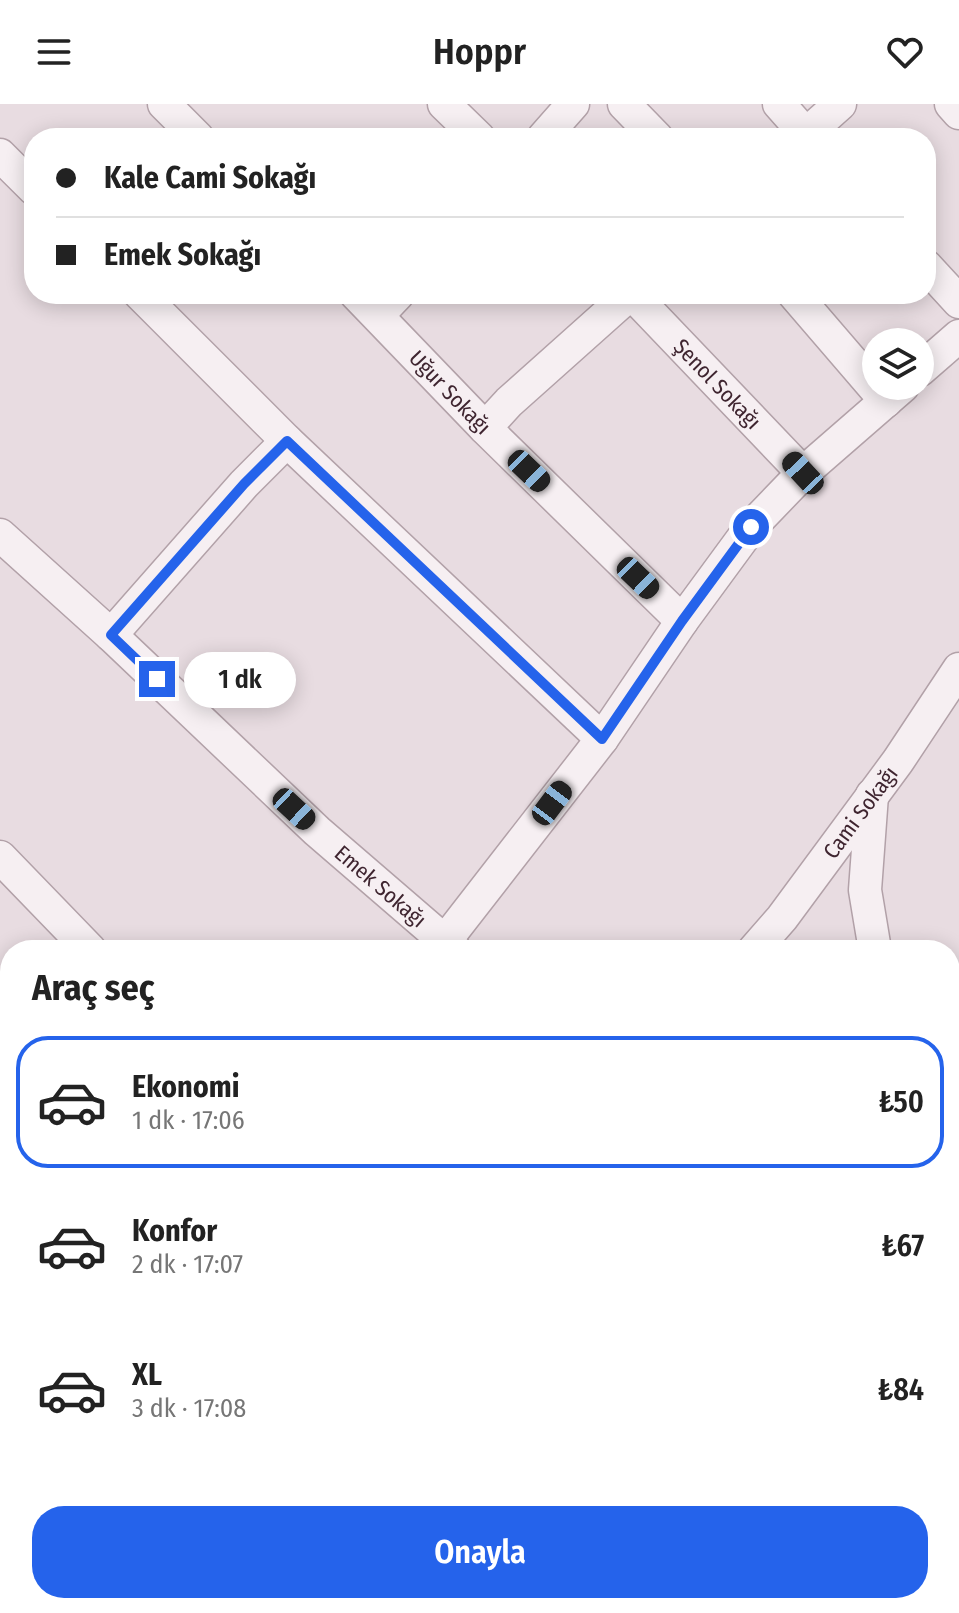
<!DOCTYPE html>
<html lang="tr">
<meta charset="utf-8">
<style>
:root{--surface:#fff;--page:#f6f6f6;--text:#222;--muted:#767676;--line:#e0e0e0;--accent:#2563eb}
body{margin:0;font-family:"Fira Sans Condensed",sans-serif;background:var(--page);color:var(--text);height:100vh;display:flex;flex-direction:column;font-size:30px;white-space:nowrap}
*{box-sizing:border-box;margin:0}
p{font-size:26px;color:var(--muted)}
.icon{flex:none;width:44px;height:44px;fill:none;stroke:currentColor;stroke-width:2;stroke-linecap:round;stroke-linejoin:round}
.map{position:relative;flex:1;overflow:hidden}
.drawer{position:absolute;left:0px;top:836px;width:960px;height:674px;display:flex;flex-direction:column;background:var(--surface);border-radius:32px 32px 0 0;box-shadow:0 4px 20px #0003}
.drawer>*{flex:none}
.banner{position:absolute;left:24px;top:24px;width:912px;height:176px;border-radius:32px;box-shadow:0 4px 20px #0003;display:grid;align-content:center;height:176px;padding:0 32px;background:var(--surface)}
.controls{position:absolute;left:862px;top:224px;display:grid;gap:16px}
.controls a{display:grid;place-items:center;width:72px;height:72px;border-radius:50%;background:var(--surface);box-shadow:0 4px 20px #0003;font-size:40px}
.end{position:absolute;width:36px;height:36px;margin:-18px;border:10px solid #2563eb;background:#fff;box-shadow:0 0 0 4px #fff}
.from{border-radius:50%}
.bubble{position:absolute;height:56px;border-radius:28px;background:var(--surface);box-shadow:0 4px 20px #0003;font-size:26px;font-weight:600;line-height:56px;text-align:center}
.car{position:absolute;width:24px;height:48px;margin:-24px -12px;border-radius:10px;box-shadow:0 0 6px 2px #0007;background:linear-gradient(#222 24%,#8ab4d8 0 40%,#222 0 76%,#8ab4d8 0 86%,#222 0)}
.banner b{display:flex;align-items:center;gap:28px;height:76px;font-size:30px}
.banner b+b{border-top:2px solid var(--line)}
.banner i{width:20px;height:20px;background:var(--text)}
ul{padding:0;list-style:none}
li{display:flex;align-items:center;gap:24px;height:132px;margin:0 16px 12px;padding:0 16px;border:4px solid transparent;border-radius:32px}
li div{flex:1}
li b{display:block;font-size:30px}
li em{font-style:normal;font-weight:600}
li.current{border-color:var(--accent)}
li>.icon{width:72px;height:72px;stroke-width:1.5}
h2{padding:0 32px;font-size:36px;line-height:96px}
.action{display:flex;gap:16px;margin-top:auto;padding:16px 32px}
.action a{flex:1;height:92px;border-radius:32px;background:var(--accent);color:#fff;font-size:32px;font-weight:600;line-height:92px;text-align:center}
header{display:flex;justify-content:space-between;align-items:center;height:104px;padding:0 32px;background:var(--surface);font-size:36px;font-weight:600}
.map>svg:first-child{display:block}
.green{fill:#bdc3d2}
.lines{fill:none;stroke-linecap:round;stroke-linejoin:round}
.minor-casing{stroke:#b2a1a8;stroke-width:35}
.minor{stroke:#f6eff2;stroke-width:32}
.route{stroke:#2563eb;stroke-width:10}
.labels{text-anchor:middle;dominant-baseline:central;stroke-width:6;stroke-linejoin:round;paint-order:stroke}
.street-label{font-size:22px;fill:#3f2530;stroke:#f5ecf0}
</style>
<header><svg class="icon" aria-label="menu" viewBox="0 0 24 24"><path d="M4 6h16M4 12h16M4 18h16"/></svg>Hoppr<svg class="icon" aria-label="heart" viewBox="0 0 24 24"><path d="M12 20l-8-8c-3-5 5-10 8-4 3-6 11-1 8 4z"/></svg></header>
<div class="map">
<svg width="959" height="1509" viewBox="0 0 959 1509">
<rect width="100%" height="100%" fill="#e8dce1"/>
<path class="green" d="M682,1500H810L814,1509H655Z"/>
<g class="lines">
<defs>
<g id="minor">
<path d="M164,0L198,34"/>
<path d="M444,0L479,34"/>
<path d="M624,0L657,34"/>
<path d="M779,0L809,34"/>
<path d="M951,0L959,9"/>
<path d="M543,34L573,0"/>
<path d="M802,34L840,0"/>
<path d="M0,51L34,85"/>
<path d="M926,162L959,198"/>
<path d="M140,190L287,337L602,635"/>
<path id="s1" d="M356,190L485,324L682,517"/>
<path id="s2" d="M632,190L803,369"/>
<path d="M794,190L886,297"/>
<path d="M378,211L398,190"/>
<path d="M920,266L959,232"/>
<path d="M485,324L509,298L630,190"/>
<path id="s3" d="M0,431L111,531L317,727L455,846"/>
<path d="M111,531L244,380L287,337"/>
<path d="M872,691L865,786L875,846"/>
<path d="M0,753L90,846"/>
<path d="M445,837L602,635L682,517L751,423L803,369L903,282"/>
<path id="s4" d="M754,846L782,814L898,657L959,565"/>
<path d="M950,1008L959,1003"/>
<path d="M0,1126L10,1122"/>
<path d="M241,1500L244,1509"/>
<path d="M827,1500L831,1509"/>
<path d="M486,1509L487,1500"/>
</g>
</defs>
<use href="#minor" class="minor-casing"/>
<use href="#minor" class="minor"/>
</g>
<g class="lines">
<path class="route" d="M157,575L111,531L244,380L287,337L602,635L682,517L751,423"/>
</g>
<g class="labels">
<g class="street-label">
<text stroke="none"><textPath href="#s2" startOffset="124">Şenol Sokağı</textPath></text>
<text stroke="none"><textPath href="#s1" startOffset="136">Uğur Sokağı</textPath></text>
<text stroke="none"><textPath href="#s4" startOffset="174">Cami Sokağı</textPath></text>
<text stroke="none"><textPath href="#s3" startOffset="518">Emek Sokağı</textPath></text>
</g>
</g>
</svg>
<div class="controls">
<a><svg class="icon" aria-label="layers" viewBox="0 0 24 24"><path d="M12 4l9 5-9 5-9-5zM3 14l9 5 9-5"/></svg></a>
</div>
<i class="end from" style="left:751px;top:423px"></i>
<i class="end" style="left:157px;top:575px"></i>
<div class="bubble" style="left:184px;top:548px;width:112px">1 dk</div>
<i class="car" style="left:529px;top:367px;rotate:134deg"></i>
<i class="car" style="left:803px;top:369px;rotate:317deg"></i>
<i class="car" style="left:638px;top:474px;rotate:134deg"></i>
<i class="car" style="left:552px;top:699px;rotate:37deg"></i>
<i class="car" style="left:294px;top:705px;rotate:133deg"></i>
<div class="banner">
<b><i class="from"></i>Kale Cami Sokağı</b>
<b><i></i>Emek Sokağı</b>
</div>
<section class="drawer">
<h2>Araç seç</h2>
<ul>
<li class="current"><svg class="icon" aria-label="car" viewBox="0 0 24 24"><path d="M5 17H2v-5l4-1 3-4h7l3 4 3 1v5h-3M9 17h6M6 11h13"/><circle cx="7" cy="17" r="2"/><circle cx="17" cy="17" r="2"/></svg><div><b>Ekonomi</b><p>1 dk · 17:06</p></div><em>₺50</em></li>
<li><svg class="icon" aria-label="car" viewBox="0 0 24 24"><path d="M5 17H2v-5l4-1 3-4h7l3 4 3 1v5h-3M9 17h6M6 11h13"/><circle cx="7" cy="17" r="2"/><circle cx="17" cy="17" r="2"/></svg><div><b>Konfor</b><p>2 dk · 17:07</p></div><em>₺67</em></li>
<li><svg class="icon" aria-label="car" viewBox="0 0 24 24"><path d="M5 17H2v-5l4-1 3-4h7l3 4 3 1v5h-3M9 17h6M6 11h13"/><circle cx="7" cy="17" r="2"/><circle cx="17" cy="17" r="2"/></svg><div><b>XL</b><p>3 dk · 17:08</p></div><em>₺84</em></li>
</ul>
<div class="action"><a>Onayla</a></div>
</section>
</div>
